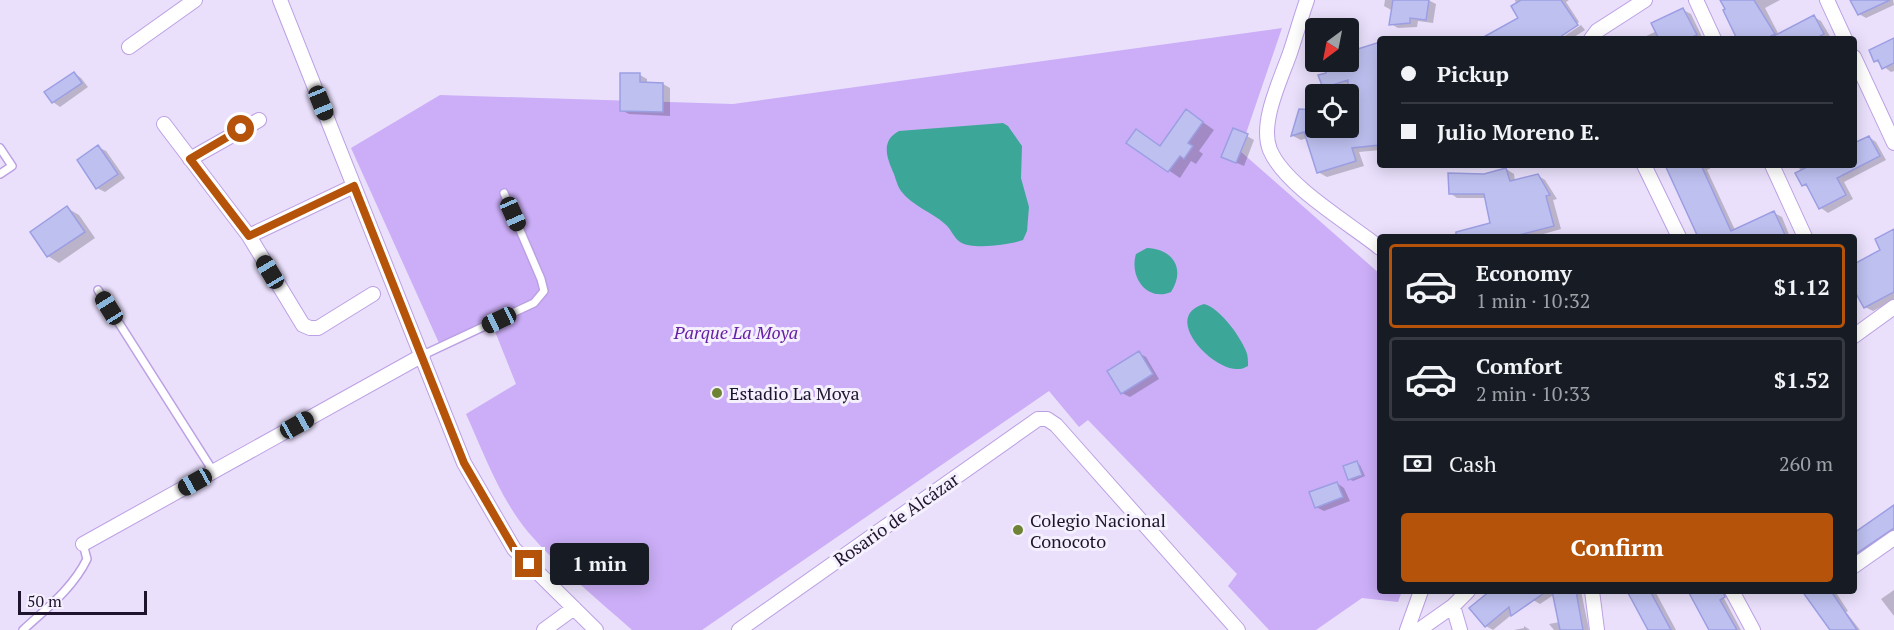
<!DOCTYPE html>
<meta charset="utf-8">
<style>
:root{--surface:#171b24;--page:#20242c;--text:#f1f3f6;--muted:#9ea1a6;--line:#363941;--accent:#b45309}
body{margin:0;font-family:"PT Serif",serif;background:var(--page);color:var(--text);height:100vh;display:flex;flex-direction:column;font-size:22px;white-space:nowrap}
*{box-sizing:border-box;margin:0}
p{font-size:20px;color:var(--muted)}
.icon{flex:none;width:33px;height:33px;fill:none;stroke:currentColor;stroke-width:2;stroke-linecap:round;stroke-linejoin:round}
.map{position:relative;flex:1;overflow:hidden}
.details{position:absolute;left:1377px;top:234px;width:480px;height:360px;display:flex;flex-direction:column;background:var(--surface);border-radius:6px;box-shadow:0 3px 15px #0003}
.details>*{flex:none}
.hud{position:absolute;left:1377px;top:36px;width:480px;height:132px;border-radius:6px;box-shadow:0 3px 15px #0003;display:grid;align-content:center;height:132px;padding:0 24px;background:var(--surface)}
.needle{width:39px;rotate:212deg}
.tools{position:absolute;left:1305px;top:18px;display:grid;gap:12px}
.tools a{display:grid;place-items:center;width:54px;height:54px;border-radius:6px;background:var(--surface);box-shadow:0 3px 15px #0003;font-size:30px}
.scale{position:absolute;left:18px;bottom:15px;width:129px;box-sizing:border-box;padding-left:6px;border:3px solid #1f142d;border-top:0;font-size:16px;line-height:21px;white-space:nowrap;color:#1f142d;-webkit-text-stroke:4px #f5f0fe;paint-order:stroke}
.end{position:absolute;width:27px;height:27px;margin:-14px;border:8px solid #b45309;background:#fff;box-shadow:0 0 0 3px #fff}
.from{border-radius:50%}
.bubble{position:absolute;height:42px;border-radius:6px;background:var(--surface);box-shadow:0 3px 15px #0003;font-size:20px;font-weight:700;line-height:42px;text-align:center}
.car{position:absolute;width:18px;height:36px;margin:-18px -9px;border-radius:8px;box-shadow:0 0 4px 2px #0007;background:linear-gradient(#222 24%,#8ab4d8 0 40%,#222 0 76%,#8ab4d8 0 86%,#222 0)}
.hud b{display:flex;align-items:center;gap:21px;height:57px;font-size:22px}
.hud b+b{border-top:2px solid var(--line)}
.hud i{width:15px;height:15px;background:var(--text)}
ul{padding:10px 0 0;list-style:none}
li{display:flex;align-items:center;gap:18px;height:84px;margin:0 12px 9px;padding:0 12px;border:3px solid var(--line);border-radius:6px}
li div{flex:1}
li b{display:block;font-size:22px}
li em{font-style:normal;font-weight:700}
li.selected{border-color:var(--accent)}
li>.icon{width:54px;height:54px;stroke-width:1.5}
.pay{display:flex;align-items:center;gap:15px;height:66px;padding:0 24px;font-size:22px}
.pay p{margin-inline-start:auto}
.action{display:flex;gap:12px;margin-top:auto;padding:12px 24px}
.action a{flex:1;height:69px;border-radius:6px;background:var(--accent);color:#fff;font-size:24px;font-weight:700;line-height:69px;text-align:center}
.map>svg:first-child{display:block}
.green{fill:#cbaef7}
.water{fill:#3ca798}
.shadow{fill:#0003}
.building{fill:#bec1f0;stroke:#9c9ee3;stroke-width:1.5}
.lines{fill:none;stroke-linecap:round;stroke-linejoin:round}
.service-casing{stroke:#bca0e4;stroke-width:10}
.minor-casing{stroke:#bca0e4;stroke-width:16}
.service{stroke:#fff;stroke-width:7}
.minor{stroke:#fff;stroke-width:14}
.route{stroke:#b45309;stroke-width:8}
.poi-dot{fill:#6e8334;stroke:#f5f0fe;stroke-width:2}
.labels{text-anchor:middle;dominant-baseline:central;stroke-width:6;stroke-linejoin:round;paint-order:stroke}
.park-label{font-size:18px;font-style:italic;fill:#6620a5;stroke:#f5f0fe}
.poi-label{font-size:18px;fill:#1f142d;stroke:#f5f0fe;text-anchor:start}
.street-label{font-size:18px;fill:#1f142d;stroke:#f5f0fe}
</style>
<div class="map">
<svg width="1894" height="630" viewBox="0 0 1894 630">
<rect width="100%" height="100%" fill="#eae0fc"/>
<path class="green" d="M1282,28L1240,151L1380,274V591H1402L1398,602L1362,598L1316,630H1269L1228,586L1237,574L1088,420L1079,427L1049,391L702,630H632C597,599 559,568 528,532C500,498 484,454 466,414L516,384L492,324L439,343L351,148L440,95L733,104Z"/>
<path class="water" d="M1003,123L1008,126L1022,146L1021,178L1029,207L1027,231L1023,240C1010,245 972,250 960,242C954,238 951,229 945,224C932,212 912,206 901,191C898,187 896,180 894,174C887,158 880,141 899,131Z
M1147,248C1173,249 1186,269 1171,292C1147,302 1129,277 1136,254Z
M1204,304C1220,308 1240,336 1246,351C1248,355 1248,361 1248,366C1245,367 1243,369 1239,369C1214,372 1160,317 1204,304Z"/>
<path class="shadow" d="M1385,0H1428L1436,4L1433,23L1418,21L1417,27L1398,28L1391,24L1393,11L1384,6Z
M1515,0H1569L1566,2L1579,22L1555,39H1516L1520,19Z
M1721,0H1780L1765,8L1779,35L1814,17L1821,21L1831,38L1739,39Z
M1852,0H1893L1894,5L1866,18L1859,14Z
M1683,10L1691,14L1703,39H1640L1657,31Z
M1581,25L1585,30L1571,39H1560Z
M1894,40V71L1891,72L1876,61Z
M1380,44V150L1359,152L1364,166L1327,177L1318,172L1307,138L1301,140L1293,136L1300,111L1316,128H1348V94H1327L1320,76L1328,74L1324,62H1348V50L1356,48L1360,50Z
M74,73L81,78L88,87L60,107L53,102Z
M640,75L647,79V84H663L670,88V116L629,114L621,110Z
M1197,118L1214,130L1199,151L1203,154L1196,164L1191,161L1180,178L1128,143L1161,147Z
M1247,136L1254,140L1244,166L1223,157Z
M1869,137L1876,142L1886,160L1844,182L1853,199L1828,213L1821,208L1810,188L1803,185L1801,172L1798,165H1854V145Z
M98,147L106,151L125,178L105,192L97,188Z
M1667,165H1717L1707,170L1735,230L1774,213L1782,217L1790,237H1700Z
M1506,169L1514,174L1515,181L1537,175L1545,180L1557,199L1553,200L1561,229L1533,237H1443L1492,224L1486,198H1457L1450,193L1484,175Z
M67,208L79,215L95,238L59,263L48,256Z
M1894,231V300L1873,311L1865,307L1854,286V266L1882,251Z
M1139,353L1146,357L1159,379L1130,397L1122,393Z
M1357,463L1360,465L1365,476L1353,481L1349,479Z
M1337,483L1344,488L1350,501L1324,511L1316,507Z
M1894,507V536L1854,565V535Z
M1894,590V616L1881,599Z
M1492,591H1495L1515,612L1493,630L1486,626Z
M1527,591H1581L1589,630H1554L1549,624L1560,622L1555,594L1540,604L1533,600Z
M1629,591H1655L1676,630H1650Z
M1689,591H1720L1741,630H1710Z
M1804,591H1835L1848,611L1846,612L1860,630H1832Z
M1524,626L1530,630H1514L1524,628Z"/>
<path class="building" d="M1393,0H1429L1426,20L1410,18V23L1389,25Z
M1521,0H1561L1578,25L1557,39H1480L1518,18L1511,6Z
M1720,0H1754L1775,34L1765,39H1737L1723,10L1725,9Z
M1850,0H1890L1858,15Z
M1683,8L1697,35L1688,39H1659L1651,23Z
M1814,15L1824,34L1815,39H1768Z
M1894,38V63L1882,69L1878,60L1874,62L1869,50Z
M1380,42V145L1352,148L1356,161L1317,173L1304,132L1291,136L1299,109L1316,110V128H1348V80L1323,88L1318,75L1326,73L1323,62H1348V52Z
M74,72L82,83L52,103L44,92Z
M620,73H640V82L663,83V112L620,111Z
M1186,109L1203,122L1188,143L1193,146L1184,159L1180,156L1168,172L1126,143L1136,129L1160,146Z
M1233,128L1248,134L1236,163L1221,157Z
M1869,136L1880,156L1837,178L1846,195L1819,209L1806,184L1802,186L1795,173L1811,165H1854V143Z
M98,145L118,174L96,189L77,160Z
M1665,165H1701L1731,231L1774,211L1786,237H1698Z
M1506,168L1510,181L1538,174L1550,195L1546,196L1554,226L1511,237H1456V232L1490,223L1484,194H1449L1448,173L1484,174Z
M67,206L85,232L47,257L30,232Z
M1894,229V292L1864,308L1854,290V264L1880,250L1875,239Z
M1139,351L1153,374L1121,394L1107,371Z
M1357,461L1362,475L1348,480L1343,466Z
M1337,482L1343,497L1315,508L1309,492Z
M1894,505V528L1854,555V533Z
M1490,591H1547L1511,616L1509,607L1485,627L1469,608Z
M1552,591H1576L1583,630H1560Z
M1627,591H1650L1671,630H1648Z
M1688,591H1723L1725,597L1720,600L1737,630H1709Z
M1802,591H1831L1857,630H1830Z"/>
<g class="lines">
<defs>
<path id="service" d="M0,148L12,166L0,174
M98,290L213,471
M423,355L534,303L544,291L541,279L504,193
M23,630C47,608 73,588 87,559L83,544"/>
<path id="minor" d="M280,0L464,463L514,549L596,630
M1307,0C1301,17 1296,35 1290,53C1281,79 1259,123 1270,150C1285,186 1349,223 1380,248
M1696,0L1714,39
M1827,0L1845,39
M1591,39L1597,31L1645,0
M129,47L195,0
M1854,57L1894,143
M164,124L249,236L303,325L310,328H318L373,294
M190,159L259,120
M1644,165L1679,237
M1772,165L1805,237
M249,236L354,186
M1854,336L1894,307
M83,544L423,355
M1854,566L1894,538
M1592,591L1597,630
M1732,591L1753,630
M1453,606L1460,630
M544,630L574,608
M739,630L1038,419H1047L1056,425L1238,630
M1407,630L1421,591
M1419,630L1453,606L1468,591"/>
</defs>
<use href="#service" class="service-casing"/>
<use href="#minor" class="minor-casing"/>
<use href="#service" class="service"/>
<use href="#minor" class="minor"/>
</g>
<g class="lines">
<path class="route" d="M241,129L190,159L249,236L354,186L464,463L514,549L529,564"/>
</g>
<g class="poi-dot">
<circle cx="717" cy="393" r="6"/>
<circle cx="1018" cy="530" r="6"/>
</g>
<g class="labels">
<g class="park-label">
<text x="736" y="332">Parque La Moya</text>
</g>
<g class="poi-label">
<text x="729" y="393">Estadio La Moya</text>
<text x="1030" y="520">Colegio Nacional<tspan x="1030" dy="21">Conocoto</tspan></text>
</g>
<g class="street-label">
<text transform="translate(896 519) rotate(-35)">Rosario de Alcázar</text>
</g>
</g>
</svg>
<div class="tools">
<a><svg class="needle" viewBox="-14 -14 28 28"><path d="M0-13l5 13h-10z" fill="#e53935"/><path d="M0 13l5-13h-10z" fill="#9ea1a6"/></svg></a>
<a><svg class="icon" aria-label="locate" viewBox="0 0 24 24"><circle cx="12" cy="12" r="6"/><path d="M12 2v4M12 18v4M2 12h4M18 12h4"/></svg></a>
</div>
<div class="scale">50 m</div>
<i class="end from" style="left:241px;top:129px"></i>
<i class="end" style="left:529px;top:564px"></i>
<div class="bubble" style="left:550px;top:543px;width:99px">1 min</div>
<i class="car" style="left:321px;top:103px;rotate:158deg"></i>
<i class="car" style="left:513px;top:214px;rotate:156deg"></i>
<i class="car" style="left:270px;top:272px;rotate:329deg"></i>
<i class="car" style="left:109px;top:308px;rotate:328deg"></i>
<i class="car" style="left:499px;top:320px;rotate:245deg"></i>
<i class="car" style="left:297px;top:425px;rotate:61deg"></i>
<i class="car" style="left:195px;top:482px;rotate:241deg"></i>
<div class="hud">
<b><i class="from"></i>Pickup</b>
<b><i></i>Julio Moreno E.</b>
</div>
<section class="details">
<ul>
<li class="selected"><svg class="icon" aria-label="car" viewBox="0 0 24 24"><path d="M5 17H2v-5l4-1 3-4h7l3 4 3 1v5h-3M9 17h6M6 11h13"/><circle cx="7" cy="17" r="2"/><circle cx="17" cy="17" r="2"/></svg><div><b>Economy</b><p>1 min · 10:32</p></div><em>$1.12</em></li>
<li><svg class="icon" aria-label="car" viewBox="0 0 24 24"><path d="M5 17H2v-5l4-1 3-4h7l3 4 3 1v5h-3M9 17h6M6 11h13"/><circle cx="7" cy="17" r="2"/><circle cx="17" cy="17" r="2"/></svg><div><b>Comfort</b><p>2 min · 10:33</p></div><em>$1.52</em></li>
</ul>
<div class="pay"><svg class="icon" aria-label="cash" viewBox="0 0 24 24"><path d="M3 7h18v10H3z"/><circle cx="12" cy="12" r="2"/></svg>Cash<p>260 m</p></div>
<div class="action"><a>Confirm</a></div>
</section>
</div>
